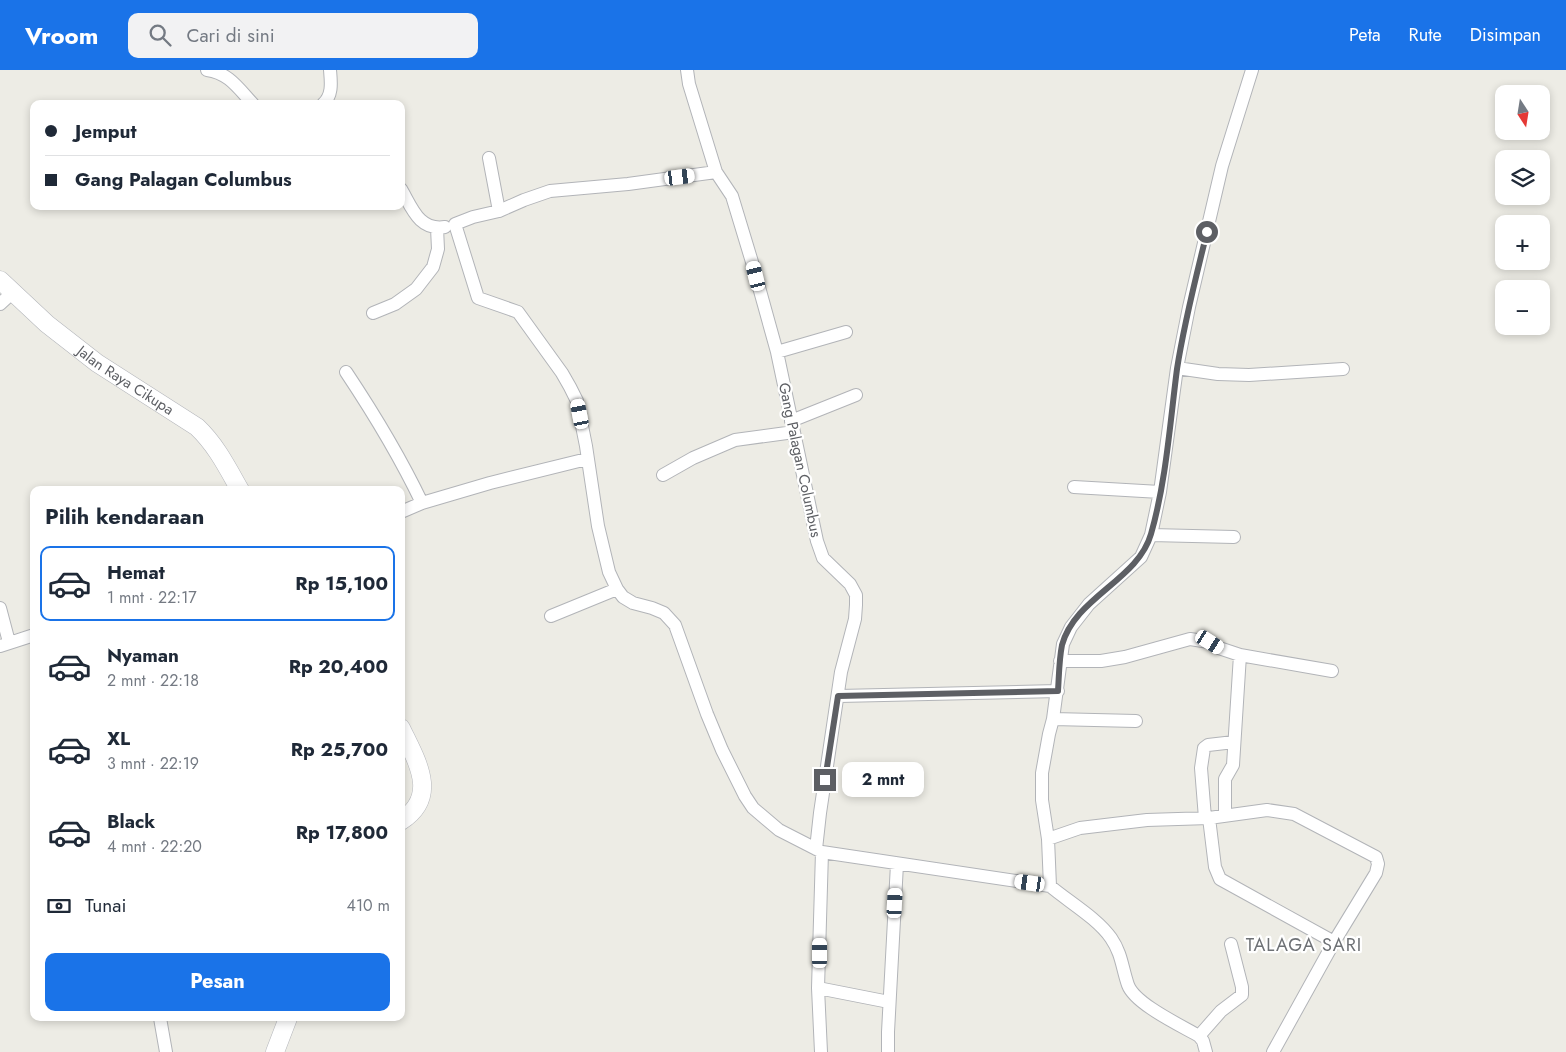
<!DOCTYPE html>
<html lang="id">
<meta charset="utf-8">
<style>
:root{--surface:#fff;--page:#f2f2f3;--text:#1f2937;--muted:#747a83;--line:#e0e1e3;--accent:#1a73e8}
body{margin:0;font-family:Jost,sans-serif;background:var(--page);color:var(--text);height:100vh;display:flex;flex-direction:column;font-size:19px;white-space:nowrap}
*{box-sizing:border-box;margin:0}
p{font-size:16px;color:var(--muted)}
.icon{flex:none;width:28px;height:28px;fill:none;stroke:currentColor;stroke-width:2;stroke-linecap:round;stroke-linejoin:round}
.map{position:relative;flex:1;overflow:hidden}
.sheet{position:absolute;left:30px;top:416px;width:375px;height:535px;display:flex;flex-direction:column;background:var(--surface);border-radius:10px;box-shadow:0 2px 8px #0003}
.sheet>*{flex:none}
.banner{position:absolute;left:30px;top:30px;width:375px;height:110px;border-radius:10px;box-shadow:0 2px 8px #0003;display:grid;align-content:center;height:110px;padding:0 15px;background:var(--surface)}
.needle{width:32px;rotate:168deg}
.controls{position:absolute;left:1495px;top:15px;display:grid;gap:10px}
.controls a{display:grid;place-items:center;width:55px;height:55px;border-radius:10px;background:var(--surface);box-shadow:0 2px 8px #0003;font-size:25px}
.end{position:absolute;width:22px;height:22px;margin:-11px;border:6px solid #5d5f64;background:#fff;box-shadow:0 0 0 2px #fff}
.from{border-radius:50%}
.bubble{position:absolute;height:35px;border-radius:10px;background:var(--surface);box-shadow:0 2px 8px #0003;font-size:16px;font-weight:700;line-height:35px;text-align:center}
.car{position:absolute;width:15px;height:30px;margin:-15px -8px;border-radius:6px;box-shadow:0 0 4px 1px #0007;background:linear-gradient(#fff 24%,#345 0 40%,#fff 0 76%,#345 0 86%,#fff 0)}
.banner b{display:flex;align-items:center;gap:18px;height:48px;font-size:19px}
.banner b+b{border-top:1px solid var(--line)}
.banner i{width:12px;height:12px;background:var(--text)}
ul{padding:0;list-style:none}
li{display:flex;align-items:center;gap:15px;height:75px;margin:0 10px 8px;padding:0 5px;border:2px solid transparent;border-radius:10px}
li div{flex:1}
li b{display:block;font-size:19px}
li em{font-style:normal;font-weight:700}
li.selected{border-color:var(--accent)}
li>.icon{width:45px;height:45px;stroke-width:1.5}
h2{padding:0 15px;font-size:22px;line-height:60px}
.pay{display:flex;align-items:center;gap:12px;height:55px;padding:0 15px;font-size:19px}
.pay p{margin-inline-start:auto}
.action{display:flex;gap:10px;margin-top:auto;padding:10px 15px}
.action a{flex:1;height:58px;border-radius:10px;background:var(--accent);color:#fff;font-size:20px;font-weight:700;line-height:58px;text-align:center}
header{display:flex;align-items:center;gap:30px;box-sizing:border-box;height:70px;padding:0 25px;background:var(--accent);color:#fff}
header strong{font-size:24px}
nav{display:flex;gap:28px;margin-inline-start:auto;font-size:18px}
.search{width:350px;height:45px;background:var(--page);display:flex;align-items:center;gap:12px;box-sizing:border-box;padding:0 18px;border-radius:10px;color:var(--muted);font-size:19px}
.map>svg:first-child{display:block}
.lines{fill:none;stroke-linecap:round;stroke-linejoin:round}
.street-casing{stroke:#b2b4b8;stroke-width:14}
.secondary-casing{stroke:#b4b6bb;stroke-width:19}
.street{stroke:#fff;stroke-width:12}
.secondary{stroke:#fff;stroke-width:18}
.route{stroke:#5d5f64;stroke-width:6}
.labels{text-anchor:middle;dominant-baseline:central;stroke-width:4.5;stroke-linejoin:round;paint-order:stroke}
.street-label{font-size:15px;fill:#5d5f64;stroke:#fff}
.quarter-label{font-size:18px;letter-spacing:1px;fill:#6e7175;stroke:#fff}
</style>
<header>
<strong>Vroom</strong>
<div class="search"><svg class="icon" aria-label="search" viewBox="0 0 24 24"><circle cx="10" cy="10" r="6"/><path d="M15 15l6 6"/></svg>Cari di sini</div>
<nav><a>Peta</a><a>Rute</a><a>Disimpan</a></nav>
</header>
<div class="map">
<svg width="1566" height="982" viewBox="0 0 1566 982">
<rect width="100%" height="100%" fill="#edece5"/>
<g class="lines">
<defs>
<path id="street" d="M207,0C229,3 238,18 253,34
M687,0L689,14L716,102L732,126L752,192L777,282L817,471L823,488L850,514L856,525V535L855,549L841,602L820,743L816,779
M323,34C333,25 331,12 330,0
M489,88L499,141
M716,102L628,114L550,121L524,130L499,141L473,147L455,154L478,228L518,242L562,303L570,317L577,331L586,376L598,456L609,502L617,519L623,527L633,533L652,538L664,543L675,555L707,644L722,680L745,726L753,738L779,760L822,782L1050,816
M401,119C412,138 419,161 445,157
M0,234L13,222
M373,243L395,234L416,219L433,197L438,179L437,158
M777,282L846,262
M1177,298L1218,304L1249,305L1343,299
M346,302C374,344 400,387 422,433
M791,351L856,325
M663,405L693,388L735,370L794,362
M1074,417L1160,422
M401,442L422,433L490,413L587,389
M1151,465L1234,467
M0,538L9,572
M551,546L617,519
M0,576L34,565
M1060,591H1101L1125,587L1190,569L1209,572L1219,578L1240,585L1332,601
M839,626L1058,621
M1053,649L1136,651
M1225,746V709L1233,695L1240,585
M1205,748L1201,698L1204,678L1208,675L1234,672
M1209,748L1215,797L1220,809L1334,872
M1048,769L1080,758L1147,750L1209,748L1267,740L1294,744L1376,787L1378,794L1376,803L1334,872L1273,982
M818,918L889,932
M160,948L166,982
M1199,966L1221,941L1242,925V917L1231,874
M821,982L818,918L822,782
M888,982V962L897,794
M1206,982L1203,971L1199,966C1180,955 1135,934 1128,915C1122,898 1122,884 1111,868C1097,848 1069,832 1050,816L1048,769L1042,730V703L1049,664L1053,649L1063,574L1071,557L1089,534L1141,487L1151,465L1160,422L1177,298L1189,237L1222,96L1252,0"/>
<g id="secondary">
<path id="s1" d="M0,210L47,254L97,293L197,357C216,375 227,397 240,420"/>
<path d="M401,658C416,690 440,726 401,751"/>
<path d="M275,982L288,948"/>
</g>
</defs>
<use href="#street" class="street-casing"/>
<use href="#secondary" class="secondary-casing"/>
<use href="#street" class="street"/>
<use href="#secondary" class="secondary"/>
</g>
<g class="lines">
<path class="route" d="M825,710L838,626L1058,621C1059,606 1059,590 1062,575C1075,527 1138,510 1151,464C1166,412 1170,353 1177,299C1184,253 1196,207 1207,162"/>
</g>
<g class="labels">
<g class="street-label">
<text stroke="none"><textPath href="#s1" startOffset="161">Jalan Raya Cikupa</textPath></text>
<text transform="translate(800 390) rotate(78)">Gang Palagan Columbus</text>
</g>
<g class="quarter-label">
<text x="1304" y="875">TALAGA SARI</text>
</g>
</g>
</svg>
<div class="controls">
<a><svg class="needle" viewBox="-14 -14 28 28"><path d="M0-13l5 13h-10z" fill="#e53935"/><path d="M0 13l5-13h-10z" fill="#747a83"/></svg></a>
<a><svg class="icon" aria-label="layers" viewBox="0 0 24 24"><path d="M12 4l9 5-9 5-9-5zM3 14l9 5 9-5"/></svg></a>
<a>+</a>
<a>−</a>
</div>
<i class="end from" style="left:1207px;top:162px"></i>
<i class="end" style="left:825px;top:710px"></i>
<div class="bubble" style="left:842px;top:692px;width:82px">2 mnt</div>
<i class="car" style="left:680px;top:107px;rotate:83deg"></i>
<i class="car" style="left:756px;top:206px;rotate:346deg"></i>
<i class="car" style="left:580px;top:344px;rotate:349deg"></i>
<i class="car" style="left:1210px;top:572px;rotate:122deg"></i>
<i class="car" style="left:1030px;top:813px;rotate:278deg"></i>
<i class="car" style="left:895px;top:833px;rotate:3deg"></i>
<i class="car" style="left:820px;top:883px;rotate:0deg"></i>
<div class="banner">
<b><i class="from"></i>Jemput</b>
<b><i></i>Gang Palagan Columbus</b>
</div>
<section class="sheet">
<h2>Pilih kendaraan</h2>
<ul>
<li class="selected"><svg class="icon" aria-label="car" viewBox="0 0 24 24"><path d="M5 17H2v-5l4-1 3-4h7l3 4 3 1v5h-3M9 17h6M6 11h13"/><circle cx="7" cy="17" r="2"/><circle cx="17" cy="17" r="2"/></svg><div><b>Hemat</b><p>1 mnt · 22:17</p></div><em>Rp 15,100</em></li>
<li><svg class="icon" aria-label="car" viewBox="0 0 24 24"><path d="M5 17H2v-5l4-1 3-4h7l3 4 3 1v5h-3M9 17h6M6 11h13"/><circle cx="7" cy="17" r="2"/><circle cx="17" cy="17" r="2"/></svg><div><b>Nyaman</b><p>2 mnt · 22:18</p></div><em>Rp 20,400</em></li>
<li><svg class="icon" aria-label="car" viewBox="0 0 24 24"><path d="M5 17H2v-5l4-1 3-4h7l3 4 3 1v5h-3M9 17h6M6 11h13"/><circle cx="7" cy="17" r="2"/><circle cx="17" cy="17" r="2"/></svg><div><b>XL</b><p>3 mnt · 22:19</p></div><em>Rp 25,700</em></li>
<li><svg class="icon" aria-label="car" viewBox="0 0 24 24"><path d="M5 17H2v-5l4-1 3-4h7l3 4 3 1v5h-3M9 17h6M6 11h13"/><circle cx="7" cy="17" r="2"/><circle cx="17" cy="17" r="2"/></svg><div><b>Black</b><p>4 mnt · 22:20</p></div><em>Rp 17,800</em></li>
</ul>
<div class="pay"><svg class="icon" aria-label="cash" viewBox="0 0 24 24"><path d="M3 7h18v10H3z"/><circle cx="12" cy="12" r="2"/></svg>Tunai<p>410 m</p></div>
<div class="action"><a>Pesan</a></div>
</section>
</div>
